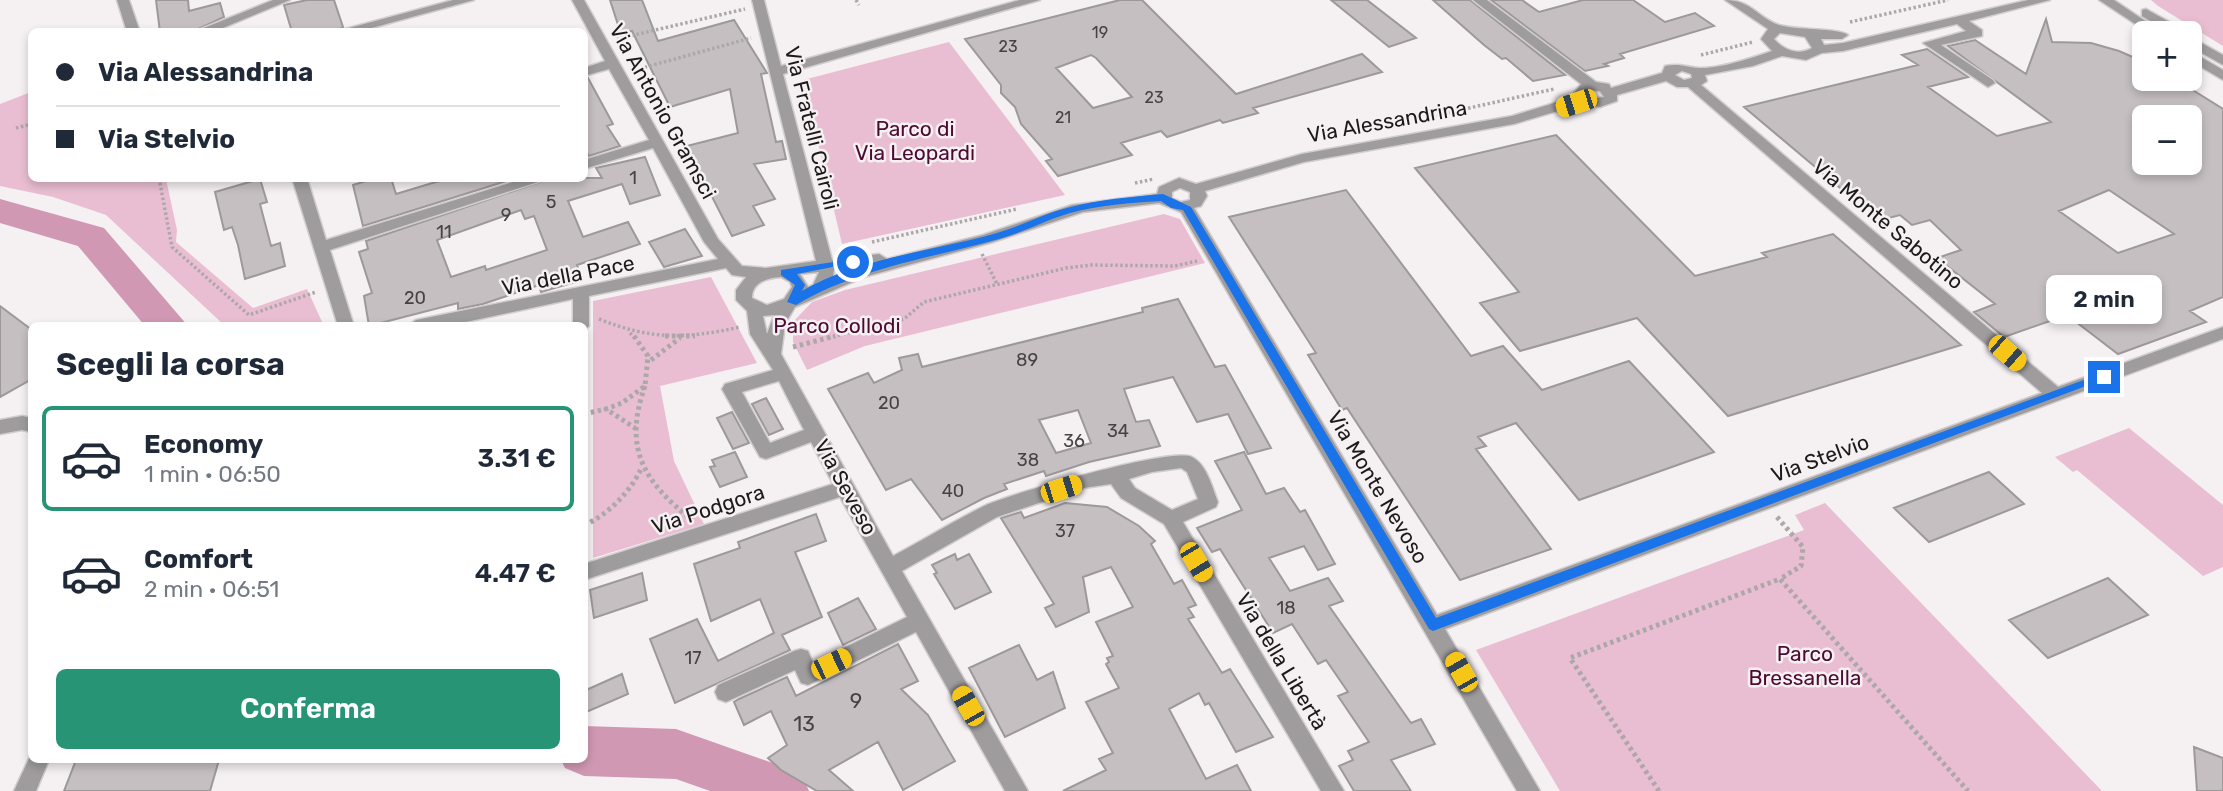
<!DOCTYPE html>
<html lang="it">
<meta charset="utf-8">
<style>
:root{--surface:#fff;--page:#f6f6f7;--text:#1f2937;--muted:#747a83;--line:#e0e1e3;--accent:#269475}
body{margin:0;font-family:Rubik,sans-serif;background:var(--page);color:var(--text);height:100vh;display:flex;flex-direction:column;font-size:26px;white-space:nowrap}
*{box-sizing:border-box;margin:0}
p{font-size:23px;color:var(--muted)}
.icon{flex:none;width:38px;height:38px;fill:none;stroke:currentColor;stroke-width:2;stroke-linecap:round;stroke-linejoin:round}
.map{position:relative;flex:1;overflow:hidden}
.details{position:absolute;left:28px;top:322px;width:560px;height:441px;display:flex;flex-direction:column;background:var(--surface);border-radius:10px;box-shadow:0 4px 10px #0003}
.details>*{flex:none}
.top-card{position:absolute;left:28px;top:28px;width:560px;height:154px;border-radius:10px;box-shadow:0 4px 10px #0003;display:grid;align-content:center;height:154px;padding:0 28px;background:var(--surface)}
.fabs{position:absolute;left:2132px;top:21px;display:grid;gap:14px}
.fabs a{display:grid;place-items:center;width:70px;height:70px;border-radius:10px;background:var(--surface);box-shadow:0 4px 10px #0003;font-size:35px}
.end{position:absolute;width:32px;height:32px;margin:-16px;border:9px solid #1a73e8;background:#fff;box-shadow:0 0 0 4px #fff}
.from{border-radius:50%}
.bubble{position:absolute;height:49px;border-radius:10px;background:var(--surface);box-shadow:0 4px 10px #0003;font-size:23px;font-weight:600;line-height:49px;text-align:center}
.car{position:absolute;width:21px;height:42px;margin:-21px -10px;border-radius:9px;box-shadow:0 0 5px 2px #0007;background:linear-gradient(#f5c518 24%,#345 0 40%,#f5c518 0 76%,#345 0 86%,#f5c518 0)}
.top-card b{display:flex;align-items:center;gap:24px;height:66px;font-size:26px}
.top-card b+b{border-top:2px solid var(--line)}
.top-card i{width:18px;height:18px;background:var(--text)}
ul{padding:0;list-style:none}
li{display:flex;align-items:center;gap:21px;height:105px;margin:0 14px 10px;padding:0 14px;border:4px solid transparent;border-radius:10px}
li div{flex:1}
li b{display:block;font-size:26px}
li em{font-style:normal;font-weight:600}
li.current{border-color:var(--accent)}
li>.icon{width:63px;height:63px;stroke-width:1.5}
h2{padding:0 28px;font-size:32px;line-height:84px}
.action{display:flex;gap:14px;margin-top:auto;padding:14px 28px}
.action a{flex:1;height:80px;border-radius:10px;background:var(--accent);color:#fff;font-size:28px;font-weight:600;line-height:80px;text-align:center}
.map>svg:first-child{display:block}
.green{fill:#eabed2}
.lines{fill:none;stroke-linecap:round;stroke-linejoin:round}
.river{fill:#d198b3;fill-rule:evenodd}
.building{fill:#c5bfc2;stroke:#9d989a;stroke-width:2;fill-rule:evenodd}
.minor-casing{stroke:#d2cecf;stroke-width:3}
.path-far1{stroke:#aca8aa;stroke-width:3.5;stroke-dasharray:2.5 2.5;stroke-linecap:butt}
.path{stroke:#aca8aa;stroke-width:5;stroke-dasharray:3.5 3.5;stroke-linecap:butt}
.minor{fill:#9f9c9d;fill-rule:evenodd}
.route{fill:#1a73e8}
.labels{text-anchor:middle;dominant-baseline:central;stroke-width:5;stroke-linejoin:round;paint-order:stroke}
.far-number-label{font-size:16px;fill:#464244}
.number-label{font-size:18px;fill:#464244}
.street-label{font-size:21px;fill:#1b191a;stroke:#f5f0f2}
.park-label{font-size:21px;fill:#4d0a32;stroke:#f5f0f2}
.near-number-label{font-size:21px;fill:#464244}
</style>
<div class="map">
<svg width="2223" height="791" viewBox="0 0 2223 791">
<rect width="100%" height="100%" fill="#f5f0f2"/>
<path class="green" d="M2151,0H2223V46L2158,6Z
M949,42L1065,195L842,244L803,80Z
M31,92L32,178L166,179L177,230L176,242L253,308L307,289L323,324L224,325L106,215L53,197L0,186V104Z
M1164,214L1180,219L1205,263L865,346L807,370L793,342V322L812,302L845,290Z
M711,277L757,363L660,386L674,461L704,524L593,558V301Z
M2129,428L2223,505V567L2203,576L2077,470L2073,472L2055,457Z
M1825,503L2102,791H1560L1476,650L1804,530L1795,515Z"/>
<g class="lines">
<path class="river" d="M0,199L104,228L188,326H145L78,246L0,223Z
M584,726L676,729L801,773L809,791H710L676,779L584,776L565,768L561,760H584Z"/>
</g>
<path class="building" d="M156,0H188L189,11L220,3L224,17L192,32H160Z
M307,0H334L343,27L335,32H292L284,5Z
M610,0H642L658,41L734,20L767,73L761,74L776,142L782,141L786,159L754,164L775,199L753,206L764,225L732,236L700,173H696L687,146L738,133L730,89L670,107L632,31L621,34Z
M1120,0H1142L1236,94L1362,54L1382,72L1253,108L1258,113L1223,123L1220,120L1167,137L1161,131L1121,143L1132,155L1058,176L1046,161L1052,159L1021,124L1015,107L1001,93V85L965,39ZM1091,55L1096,58L1132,97L1093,108L1056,68Z
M1331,0H1367L1416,38L1389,47Z
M1433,0H1470L1565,75L1533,81L1506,58L1502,59L1484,45Z
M1491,0H1522L1539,12L1583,0H1633L1665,22L1695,13L1714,26L1620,54L1624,58L1604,64L1608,66L1585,71Z
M2046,19L2052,42L2091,43L2119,51L2144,62V79H2175L2223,109V297L2190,311L2206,322L2118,354L2067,315L2004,337L1974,312L1995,304L1937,258L1961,250L1930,220L1912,225L1900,215L1885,219L1852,192L1846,193L1744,107L1918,65L1902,55L1927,49L1968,77L1928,87L1997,136L2051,122L1948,46L1975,40L2026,74ZM2144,117H2189V163H2144ZM2109,190L2174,234L2118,253L2059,211Z
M584,78H588L613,124L607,126L620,146L589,156L584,147Z
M1556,135L1695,276L1767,257L1762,253L1833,234L1961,345L1728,416L1637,318L1520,351L1480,303L1519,292L1415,168Z
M645,157L660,195L630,204L622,184L568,201L583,237L628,222L640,244L577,265L582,280L541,292L539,285L483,304L458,309V303L369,326L364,296L372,293L359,252L368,249L366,241L552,178H602L596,168ZM521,210L525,219L534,216L547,250L486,270L485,266L451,277L437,240Z
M376,178H391L396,194L439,181L438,178H516L363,226L353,185Z
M260,179L267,202L260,204L271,246L280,243L285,266L245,279L238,245L232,227L224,230L215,192Z
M1346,190L1471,356L1503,346L1542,390L1629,361L1714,452L1579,500L1516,423L1478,437L1486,446L1476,449L1551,549L1460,580L1347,408L1342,410L1308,355L1316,353L1229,217Z
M685,229L702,256L664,267L649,242Z
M1178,299L1215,367L1225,365L1271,448L1248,454L1228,414L1197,422L1173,377L1124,389L1136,422L1149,420L1160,446L1089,462L1046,476L1044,471L1004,484L1007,489L984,498L942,520L911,479L886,490L828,389L868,373L874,383L902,370L899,358L918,354L922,367L1143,312L1142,308ZM1078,410L1091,443L1056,453L1039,420Z
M0,306L32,330V379L0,397Z
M766,398L783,429L769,435L752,404Z
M732,412L749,443L733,449L717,418Z
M735,452L747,477L720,487L710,467L715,466L712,460Z
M1244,452L1266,494L1284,488L1300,512L1305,510L1335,564L1318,570L1304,546L1269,558L1290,591L1328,578L1343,601L1329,606L1411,723L1421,719L1435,744L1391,760L1411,791H1354L1339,766L1353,760L1348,751L1369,742L1338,696L1348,692L1326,660L1318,664L1292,624L1273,633L1220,549L1212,552L1197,528L1242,510L1215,461Z
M1989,472L2024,504L1929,542L1894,508Z
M1065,503L1107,507L1139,526L1155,541L1151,544L1174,584L1182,580L1196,605L1188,608L1194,617L1188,619L1222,673L1230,669L1273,737L1236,752L1209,703L1205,705L1199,693L1169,709L1206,779L1237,765L1251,791H1063L1106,770L1099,759L1113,753L1086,702L1119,688L1106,664L1109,662L1107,658L1113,656L1096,622L1133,607L1111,567L1083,577L1089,612L1056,627L1045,608L1054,604L1001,518L1021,512L1024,518Z
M816,514L826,541L795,552L822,617L782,635L790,650L675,703L650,639L697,619L718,661L774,633L760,599L711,621L694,564L740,548L738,542Z
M955,554L957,560L969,554L991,592L955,609L934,574L937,573L932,565Z
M642,573L647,600L594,618L590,590Z
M2108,578L2148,615L2048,658L2009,620Z
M858,598L876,629L843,645L828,613Z
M898,644L918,681L901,689L928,715L955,761L903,790L878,742L829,770L853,791H817L781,770L768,758L787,745L771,711L744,725L734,702L739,699L787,677L796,696Z
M1019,645L1037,680L1053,672L1065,708L1005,737L969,668Z
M622,674L628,694L584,713V691Z
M2194,747L2223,758V791H2197Z
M76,760H219L210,791H64Z"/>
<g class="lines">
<defs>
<path id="minor" d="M117,0H129L140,32H127Z
M273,0H290L213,32H194Z
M453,0H474L357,32L338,31Z
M572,0H584L718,239L742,266L766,268L816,261L752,0H764L781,66L1020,0H1040L783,74L832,260L879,254L887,259L983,235L1072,205L1157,194L1159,187L1179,178L1196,184L1302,154L1512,116L1577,96L1574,93L1581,84L1473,0H1487L1596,82L1609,84L1611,88L1662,73L1665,66C1681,63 1685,67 1699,68C1719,69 1752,58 1772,51L1761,39L1768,29L1725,0C1751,0 1757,17 1779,25C1794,30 1840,28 1848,35L1842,39H1821L1824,45L1843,43L2028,0H2050L1969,21L1982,30V36L1941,45L1993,80L1995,83L1988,87L1923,43L1966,31L1957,24L1843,51L1822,53L1806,60L1782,56L1753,66L1705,75L1707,81L1701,85L2058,387L2223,327V339L1445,629L1540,791H1517L1181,212L1159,203L1083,212L993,242L864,277L795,307L785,324L781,354L893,556C923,540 952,522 982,507C1008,494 1172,447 1192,457C1207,465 1212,487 1218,502L1216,507L1183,522L1344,791H1321L1164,524L1121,498L1111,484L1084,488L997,517L902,571L1028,791H1005L916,632L808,685L801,683L795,670L726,702L718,699L715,692L718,685L794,651L801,649L808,651L813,663L907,617L840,497L584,580V564L833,484L811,442L766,459L760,457L722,389L725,384L773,370L750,334L747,311L736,300V290L746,277L732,275L726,268L589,296V326L584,331V326H573V299L447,326H408L416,320L718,259L704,242L653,148L584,169V160L649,140L609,69L584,76V68L605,61ZM1780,33L1805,37L1812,48C1798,56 1784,50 1774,39ZM1682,71L1691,74L1692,78L1684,80L1675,75ZM1666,81L1677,87H1688L2042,393L1437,615L1194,208L1201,206L1207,196L1205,191L1304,162L1514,124L1585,103L1600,107L1617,101V95ZM1590,90L1600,91L1604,97L1597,98L1588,93ZM1180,188L1190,192V200L1181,202L1172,198V192ZM860,267L833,276L834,270ZM819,272L813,285L808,287L800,274ZM781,277L790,282L792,287L784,299L767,305L752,298C752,282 767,278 781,277ZM774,315L767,334L763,316ZM779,381L804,430L770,443L742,392ZM1181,468L1187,472L1198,499L1172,510L1135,488L1129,479L1152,472Z
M2099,0H2114L2163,33H2149Z
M2146,9L2184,30L2185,33H2170L2142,16V10Z
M2189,36L2223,55V65L2189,46Z
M2189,50L2223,70V80L2189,60Z
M292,178H307L326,240L526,178H550L330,250L354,326H338Z
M22,416L32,418V432L22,430L0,434V420Z
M32,752V760H49L36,791H14Z"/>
</defs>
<use href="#minor" class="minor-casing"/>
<path class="path-far1" d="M856,0L859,5
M1850,22L1948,0
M617,39L745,9
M1701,55L1753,42
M635,70L751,38
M1429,117L1554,89
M16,128L32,124
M159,178L172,247L249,315L316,292
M1135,183L1154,179
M872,242L1017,209
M982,254L997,284
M599,319C651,340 686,339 740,327
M630,333L635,338
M828,338L904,319L924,302L1066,268L1091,265L1175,266L1197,261"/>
<path class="path" d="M634,336L648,356L645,386L622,403L606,409L635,428
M665,336H695
M793,347L835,336
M651,360L680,338
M645,386C623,448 643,481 692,520
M584,414L606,409
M1777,517L1803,547L1801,566L1780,579L1968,791
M584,525C607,516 631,491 641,469
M1659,791L1570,658L1780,579"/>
<use href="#minor" class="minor"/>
</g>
<path class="route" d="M1163,194L1191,207L1436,618L2100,374L2110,377L1433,631L1429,629L1183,210L1171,208L1161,201C1130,203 1100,205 1070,213C1046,220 1024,232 999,239C931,258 858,268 796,305L787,302L795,285L781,275V270L853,259L858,262L797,274L805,285L802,291C858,258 935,251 997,233C1021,226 1043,214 1067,208C1099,199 1131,197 1163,194Z"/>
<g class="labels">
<g class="far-number-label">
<text x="1100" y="32">19</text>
<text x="1008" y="46">23</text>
<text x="1154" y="97">23</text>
<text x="1063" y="117">21</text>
</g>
<g class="number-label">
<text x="633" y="178">1</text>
<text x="551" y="202">5</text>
<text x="506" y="215">9</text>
<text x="444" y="232">11</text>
<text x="415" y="298">20</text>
<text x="1027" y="360">89</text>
<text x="889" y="403">20</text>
<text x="1118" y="431">34</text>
<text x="1074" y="441">36</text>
<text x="1028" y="460">38</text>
<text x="953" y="491">40</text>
<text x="1065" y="531">37</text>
<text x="1286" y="608">18</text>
<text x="693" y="658">17</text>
</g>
<g class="street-label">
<text transform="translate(663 111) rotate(61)">Via Antonio Gramsci</text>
<text transform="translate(1387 121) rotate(-10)">Via Alessandrina</text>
<text transform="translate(812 128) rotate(76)">Via Fratelli Cairoli</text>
<text transform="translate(1888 224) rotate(40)">Via Monte Sabotino</text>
<text transform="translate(568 275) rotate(-11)">Via della Pace</text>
<text transform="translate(1820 458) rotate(-20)">Via Stelvio</text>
<text transform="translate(846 487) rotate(61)">Via Seveso</text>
<text transform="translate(1378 487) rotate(59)">Via Monte Nevoso</text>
<text transform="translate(708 509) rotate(-18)">Via Podgora</text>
<text transform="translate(1282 661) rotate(59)">Via della Libertà</text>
</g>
<g class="park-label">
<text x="915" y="128">Parco di<tspan x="915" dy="24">Via Leopardi</tspan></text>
<text x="837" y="325">Parco Collodi</text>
<text x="1805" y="653">Parco<tspan x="1805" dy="24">Bressanella</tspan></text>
</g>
<g class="near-number-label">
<text x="856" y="700">9</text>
<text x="804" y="723">13</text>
</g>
</g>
</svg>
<div class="fabs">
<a>+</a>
<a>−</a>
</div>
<i class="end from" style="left:853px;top:262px"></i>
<i class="end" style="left:2104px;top:377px"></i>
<div class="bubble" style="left:2046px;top:275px;width:116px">2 min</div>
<i class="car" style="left:1576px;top:103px;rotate:252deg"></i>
<i class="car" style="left:2007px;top:353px;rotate:131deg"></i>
<i class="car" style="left:1061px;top:489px;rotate:72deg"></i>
<i class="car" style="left:1196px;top:562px;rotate:149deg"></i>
<i class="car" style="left:831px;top:664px;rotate:64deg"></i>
<i class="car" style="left:1461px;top:672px;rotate:330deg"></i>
<i class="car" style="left:968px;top:706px;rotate:330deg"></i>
<div class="top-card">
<b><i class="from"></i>Via Alessandrina</b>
<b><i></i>Via Stelvio</b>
</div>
<section class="details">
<h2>Scegli la corsa</h2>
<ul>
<li class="current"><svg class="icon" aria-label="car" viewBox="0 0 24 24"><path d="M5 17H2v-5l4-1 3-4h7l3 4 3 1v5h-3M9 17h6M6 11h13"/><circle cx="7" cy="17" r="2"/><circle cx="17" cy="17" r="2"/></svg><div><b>Economy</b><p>1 min · 06:50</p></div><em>3.31 €</em></li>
<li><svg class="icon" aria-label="car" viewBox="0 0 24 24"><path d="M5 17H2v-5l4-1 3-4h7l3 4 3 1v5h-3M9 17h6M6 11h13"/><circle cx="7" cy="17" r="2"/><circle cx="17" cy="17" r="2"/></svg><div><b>Comfort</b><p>2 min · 06:51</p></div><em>4.47 €</em></li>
</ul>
<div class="action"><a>Conferma</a></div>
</section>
</div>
